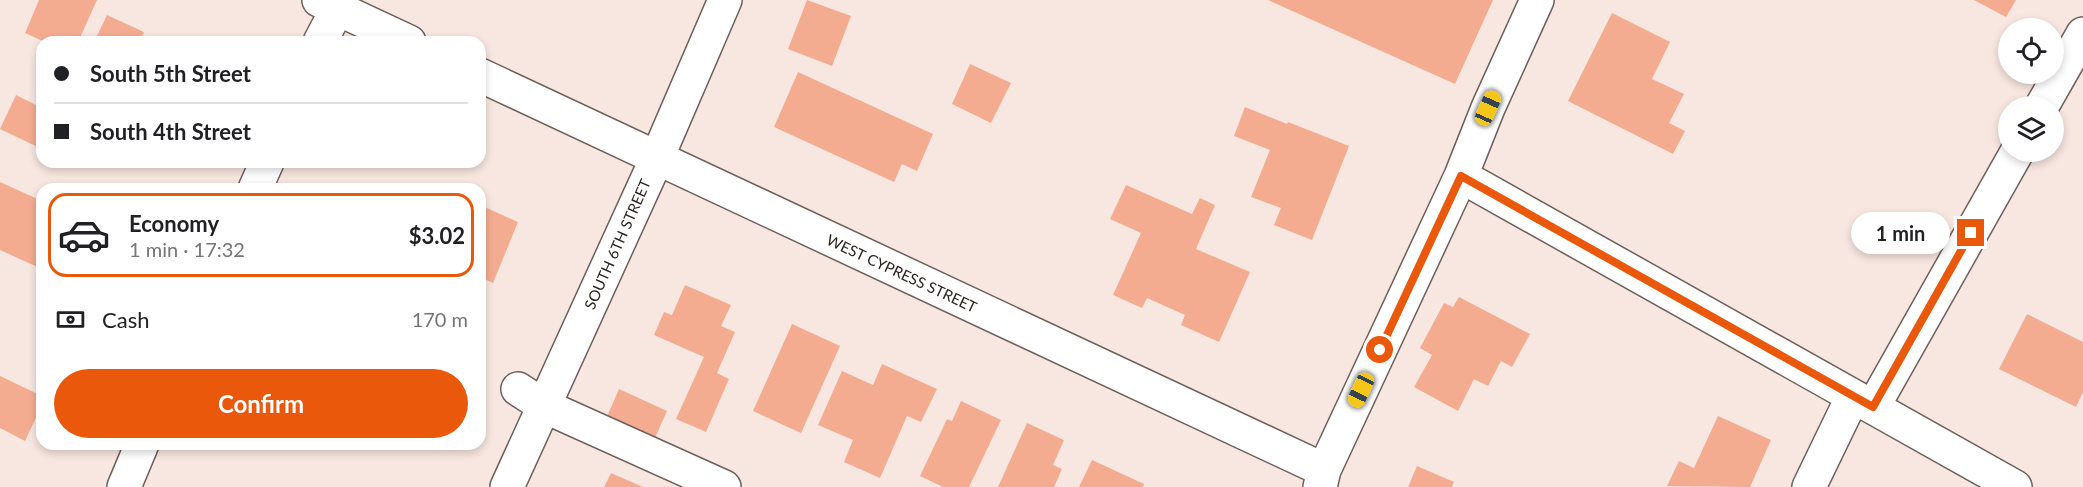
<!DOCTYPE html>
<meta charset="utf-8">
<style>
:root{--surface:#fff;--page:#f2f2f2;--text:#202124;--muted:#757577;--line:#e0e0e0;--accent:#ea580c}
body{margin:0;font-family:Lato,sans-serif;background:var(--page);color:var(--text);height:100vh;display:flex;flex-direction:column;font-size:22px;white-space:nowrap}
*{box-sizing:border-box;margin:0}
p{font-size:20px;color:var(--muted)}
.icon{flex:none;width:33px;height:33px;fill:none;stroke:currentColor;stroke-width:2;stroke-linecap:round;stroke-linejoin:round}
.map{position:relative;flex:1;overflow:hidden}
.details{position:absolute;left:36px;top:183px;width:450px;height:267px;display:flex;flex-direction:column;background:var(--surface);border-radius:18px;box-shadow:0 3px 9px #0003}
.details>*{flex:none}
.guide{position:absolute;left:36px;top:36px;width:450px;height:132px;border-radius:18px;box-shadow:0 3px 9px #0003;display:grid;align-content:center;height:132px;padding:0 18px;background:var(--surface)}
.controls{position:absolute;left:1998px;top:18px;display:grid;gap:12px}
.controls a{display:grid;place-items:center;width:66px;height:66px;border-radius:50%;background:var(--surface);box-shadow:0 3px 9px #0003;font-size:30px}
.end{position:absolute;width:27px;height:27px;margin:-14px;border:8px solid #ea580c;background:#fff;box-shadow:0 0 0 3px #fff}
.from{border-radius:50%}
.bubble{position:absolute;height:42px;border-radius:21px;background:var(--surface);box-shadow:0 3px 9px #0003;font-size:20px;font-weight:700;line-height:42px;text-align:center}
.car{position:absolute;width:18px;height:36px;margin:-18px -9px;border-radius:8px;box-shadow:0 0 4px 2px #0007;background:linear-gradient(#f5c518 24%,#345 0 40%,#f5c518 0 76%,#345 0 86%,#f5c518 0)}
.guide b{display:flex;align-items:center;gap:21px;height:57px;font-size:22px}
.guide b+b{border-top:2px solid var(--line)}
.guide i{width:15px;height:15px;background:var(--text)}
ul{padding:10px 0 0;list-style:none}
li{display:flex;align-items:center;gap:18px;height:84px;margin:0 12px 9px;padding:0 6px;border:3px solid var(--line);border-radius:18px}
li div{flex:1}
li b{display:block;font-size:22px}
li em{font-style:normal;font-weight:700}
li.active{border-color:var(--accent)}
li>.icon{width:54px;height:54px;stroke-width:1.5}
.pay{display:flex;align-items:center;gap:15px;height:66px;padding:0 18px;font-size:22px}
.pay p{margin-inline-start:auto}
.primary-button{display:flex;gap:12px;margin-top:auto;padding:12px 18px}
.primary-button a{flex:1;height:69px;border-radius:36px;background:var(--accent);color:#fff;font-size:24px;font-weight:700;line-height:69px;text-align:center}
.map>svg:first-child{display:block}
.building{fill:#f4ac91}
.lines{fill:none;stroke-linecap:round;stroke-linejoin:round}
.minor-casing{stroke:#6e5f5a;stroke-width:36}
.minor{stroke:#fff;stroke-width:33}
.route{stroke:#ea580c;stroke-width:8}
.labels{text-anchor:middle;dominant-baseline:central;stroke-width:4.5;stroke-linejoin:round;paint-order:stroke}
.street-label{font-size:15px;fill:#2a2421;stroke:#fff}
</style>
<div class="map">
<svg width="2083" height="487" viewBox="0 0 2083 487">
<rect width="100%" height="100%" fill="#f8e6e0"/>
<path class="building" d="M39,0H97L78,42H45L25,33Z
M807,0L851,16L832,66L788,49Z
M1268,0H1493L1455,84Z
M1974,0H2016L2006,17Z
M1612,13L1670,42L1652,79L1684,94L1669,123L1685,131L1673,154L1568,101Z
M107,15L144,32L139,42H94Z
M970,64L1011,83L991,123L952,104Z
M798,72L933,134L917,171L902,164L894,182L774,127Z
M16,95L42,108V149L0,129Z
M1245,107L1287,124L1288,122L1349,146L1312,240L1274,225L1281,208L1251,197L1270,150L1234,136Z
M0,182L42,201V269L0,250Z
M1126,185L1192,214L1200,198L1215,205L1196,249L1250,272L1219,342L1181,325L1185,315L1147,298L1142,308L1113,295L1141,233L1110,219Z
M480,205L518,222L493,283L480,277Z
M685,285L731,305L721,326L735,332L717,373L729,379L706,432L676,419L704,357L654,335L664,312L672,315Z
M1459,297L1530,334L1512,367L1501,361L1488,386L1474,379L1458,411L1414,387L1432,355L1420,348L1444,303L1453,307Z
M2027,314L2083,342V392L2076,407L1999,369Z
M792,324L840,346L801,433L753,411Z
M882,364L937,389L921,422L907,416L880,478L844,462L853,440L818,425L842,371L873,385Z
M0,376L42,396V405L25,441L0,428Z
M619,389L667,411L650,449L602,428Z
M961,401L1001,420L969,487H943L920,476L947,419L952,421Z
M1718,416L1771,440L1750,487L1667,486L1679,461L1694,468Z
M1027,423L1064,440L1053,465L1062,469L1054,487H998Z
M1092,460L1144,484L1143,487H1079Z
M1417,466L1454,482L1452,487H1408Z
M611,473L643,487H604Z"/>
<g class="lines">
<defs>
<path id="minor" d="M319,0L409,42
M320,42L342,0
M480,75L1324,470
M2042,106L2083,34
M1461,176L2015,487
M255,189L267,162
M518,389L544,406L724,487
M1873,407L2017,152
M124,487L142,444
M507,487L657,158L725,0
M1320,487L1324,470L1461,176L1488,108L1537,0
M1809,487L1853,396"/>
</defs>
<use href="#minor" class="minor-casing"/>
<use href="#minor" class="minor"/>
</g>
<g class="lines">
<path class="route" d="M1380,350L1461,176L1873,407L1971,233"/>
</g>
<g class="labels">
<g class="street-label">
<text transform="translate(617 244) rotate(-66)">SOUTH 6TH STREET</text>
<text transform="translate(902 273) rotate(25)">WEST CYPRESS STREET</text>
</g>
</g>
</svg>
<div class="controls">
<a><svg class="icon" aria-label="locate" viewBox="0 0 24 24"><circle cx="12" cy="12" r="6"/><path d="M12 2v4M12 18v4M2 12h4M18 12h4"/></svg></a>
<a><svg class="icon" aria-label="layers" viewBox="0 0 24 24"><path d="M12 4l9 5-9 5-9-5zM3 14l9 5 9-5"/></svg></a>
</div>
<i class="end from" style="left:1380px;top:350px"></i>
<i class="end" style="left:1971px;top:233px"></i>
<div class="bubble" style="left:1851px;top:212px;width:99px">1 min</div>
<i class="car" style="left:1488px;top:108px;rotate:24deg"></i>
<i class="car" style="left:1361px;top:390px;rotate:205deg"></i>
<div class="guide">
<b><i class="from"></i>South 5th Street</b>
<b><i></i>South 4th Street</b>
</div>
<section class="details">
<ul>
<li class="active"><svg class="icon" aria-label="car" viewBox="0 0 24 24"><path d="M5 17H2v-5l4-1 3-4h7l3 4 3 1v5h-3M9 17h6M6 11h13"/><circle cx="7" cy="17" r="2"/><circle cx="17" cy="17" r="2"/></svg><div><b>Economy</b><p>1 min · 17:32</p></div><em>$3.02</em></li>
</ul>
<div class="pay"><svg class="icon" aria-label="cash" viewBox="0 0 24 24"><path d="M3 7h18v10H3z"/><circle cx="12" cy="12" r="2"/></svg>Cash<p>170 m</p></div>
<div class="primary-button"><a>Confirm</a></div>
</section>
</div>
